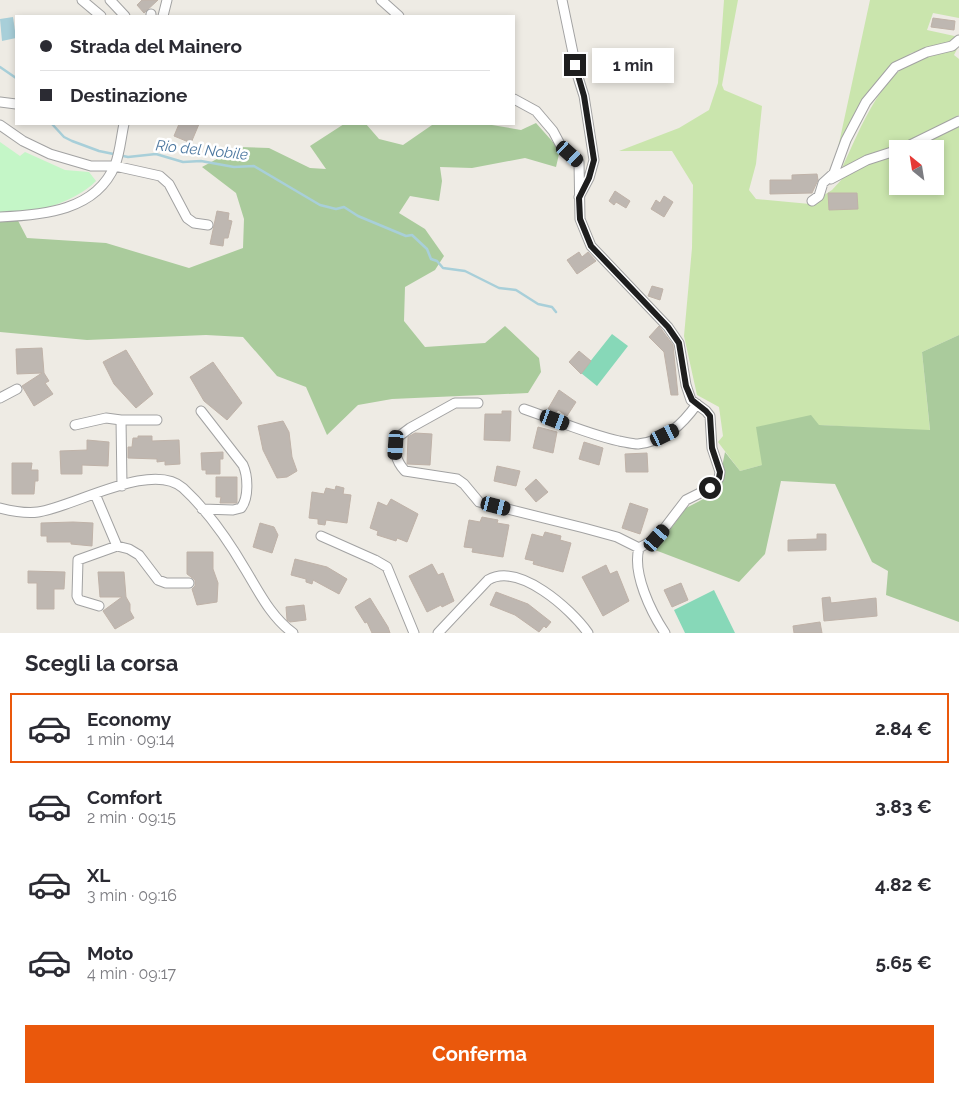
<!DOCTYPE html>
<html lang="it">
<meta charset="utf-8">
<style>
:root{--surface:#fff;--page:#f2f2f3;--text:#2b2b33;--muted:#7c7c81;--line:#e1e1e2;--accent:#ea580c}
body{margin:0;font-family:Raleway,sans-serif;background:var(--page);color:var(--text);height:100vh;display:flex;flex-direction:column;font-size:19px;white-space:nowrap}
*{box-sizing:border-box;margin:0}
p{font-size:16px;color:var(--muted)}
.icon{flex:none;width:28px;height:28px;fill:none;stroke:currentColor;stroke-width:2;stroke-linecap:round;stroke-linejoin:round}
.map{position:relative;height:633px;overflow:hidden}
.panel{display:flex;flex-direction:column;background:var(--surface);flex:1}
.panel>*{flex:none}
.guide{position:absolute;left:15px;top:15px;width:500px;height:110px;border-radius:0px;box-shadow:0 2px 8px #0003;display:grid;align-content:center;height:110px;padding:0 25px;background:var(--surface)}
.needle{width:32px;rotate:330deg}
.buttons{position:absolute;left:889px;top:140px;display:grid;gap:10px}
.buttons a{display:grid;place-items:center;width:55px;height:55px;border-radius:0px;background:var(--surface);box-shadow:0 2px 8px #0003;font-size:25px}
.end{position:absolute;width:22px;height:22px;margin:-11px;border:6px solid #1e1e1e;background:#fff;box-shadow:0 0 0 2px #fff}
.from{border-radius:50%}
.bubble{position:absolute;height:35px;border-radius:0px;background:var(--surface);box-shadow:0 2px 8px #0003;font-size:16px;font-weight:700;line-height:35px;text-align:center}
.car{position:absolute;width:15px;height:30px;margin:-15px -8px;border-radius:6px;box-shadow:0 0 4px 1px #0007;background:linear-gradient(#222 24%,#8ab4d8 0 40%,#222 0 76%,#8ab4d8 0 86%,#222 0)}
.guide b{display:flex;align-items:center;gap:18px;height:48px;font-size:19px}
.guide b+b{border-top:1px solid var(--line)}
.guide i{width:12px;height:12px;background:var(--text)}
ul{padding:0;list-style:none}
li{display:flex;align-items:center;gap:15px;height:70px;margin:0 10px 8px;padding:0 15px;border:2px solid transparent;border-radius:0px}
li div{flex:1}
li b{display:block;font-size:19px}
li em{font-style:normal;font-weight:700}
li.active{border-color:var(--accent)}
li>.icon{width:45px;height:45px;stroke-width:1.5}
h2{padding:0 25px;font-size:22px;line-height:60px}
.cta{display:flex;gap:10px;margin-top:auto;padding:10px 25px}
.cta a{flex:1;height:58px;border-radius:0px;background:var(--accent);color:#fff;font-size:20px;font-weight:700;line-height:58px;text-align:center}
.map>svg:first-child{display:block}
.grass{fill:#cae5ad}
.forest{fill:#aacb9c}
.park{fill:#c4f6c7}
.pitch{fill:#87d8b8}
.water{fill:#a8cfd9}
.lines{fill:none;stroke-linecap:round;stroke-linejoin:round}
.stream{stroke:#a8cfd9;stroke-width:2.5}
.building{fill:#beb7b1;stroke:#bfb2a8}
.minor-casing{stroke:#a2a2a2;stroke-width:11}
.minor{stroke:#fff;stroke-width:9}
.route{stroke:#1e1e1e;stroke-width:6}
.labels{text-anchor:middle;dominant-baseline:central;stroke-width:5;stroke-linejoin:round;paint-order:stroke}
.water-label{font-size:15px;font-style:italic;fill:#4d78a0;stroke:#fff}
</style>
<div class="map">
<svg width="959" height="633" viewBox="0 0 959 633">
<rect width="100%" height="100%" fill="#eeebe4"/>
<path class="grass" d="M724,0H738L722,85L724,90L762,106L756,164L749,190L756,199L810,204L832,190L843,178L867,163L897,153L898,186H935V149H912L959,125V335L922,352L930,431L818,425L762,465L740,471L718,442L723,436L719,407L697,395L684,336L692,248L693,185L672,151H619L679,128L709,110L718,83Z
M870,0H959V18L933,13L927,30L959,37L950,43L911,53L894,66L863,101L833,171Z
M959,45L954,55L959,59V115L912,143L840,172C856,139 871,97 899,71C913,58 941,51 959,45Z"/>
<path class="forest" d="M536,123L560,150L556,167L525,158L472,168L440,167L442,181L439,201L410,196L399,213L425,229L444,256L435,270L405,287L404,321L425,347L485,343L505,326L539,358L541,372L528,393L392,399L358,405L327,435L306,387L277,376L243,337L206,335L87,340L0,332V186L27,238L106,243L189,268L243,248L244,219L236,193L202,167L239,147L269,148L310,168L326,169L310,146L344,124H366L379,139L403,145L432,125L486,124L521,130Z
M959,335V622L886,595L888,571L872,562L835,484L781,481L765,554L739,582L655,550L686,508L717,492L725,452L740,471L762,465L756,427L811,415L819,425L930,430L922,352Z"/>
<path class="park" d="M0,142L20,156L25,152L65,170L89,172L96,181C73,204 32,214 0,214Z"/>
<path class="pitch" d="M612,334L628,346L597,386L581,373Z
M714,590L735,633H685L674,610Z"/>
<path class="water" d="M13,17L16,38L2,41L0,19Z"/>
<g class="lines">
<path class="stream" d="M0,67L16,78
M52,124L64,137L72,141L99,151L128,157L156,154L183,162L201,161L234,167L254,166L320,205L336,209L344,207L358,216L406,236L412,235L427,249L431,259L437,261L443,268L465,271L499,288L516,290L538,304L552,307L556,312"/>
</g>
<path class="building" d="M142,0H158L144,13L137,5Z
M933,18L955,21L954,30L931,27Z
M179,124H199L191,143L174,136Z
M817,174L818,180L812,193L770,194V180H792V175Z
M615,191L630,201L626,208L616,202L614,205L609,201Z
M828,193H857L858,209L829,210Z
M664,196L673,202L664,217L651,209L656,200L660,203Z
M217,211L229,213L228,220L232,221L228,238H224L223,246L210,244Z
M579,252L582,257L588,252L596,261L577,274L567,260Z
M652,286L663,289L660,300L648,296Z
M659,326L673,345L678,395H671L664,352L649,337Z
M42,348L44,373L49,381L45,383L53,394L34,406L22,386L42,373L17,374L16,349Z
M126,350L153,394L136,408L114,384L103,362Z
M579,351L591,361L581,374L569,362Z
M213,362L242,403L227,420L204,401L190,377Z
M559,390L576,402L567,416L558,410L555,414L548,409Z
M502,411H511L510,441L484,440L485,414H502Z
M283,421L289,432L292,457L297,471L287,477L277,478L263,450L258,426Z
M538,427L557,432L553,453L533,448Z
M415,433L432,434L430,465L407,464L408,437Z
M138,436H152V441L179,440L180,464L165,465V461L157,462V459L128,458V447H132L133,438H138Z
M87,440L109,442L108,466L82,465V474H61L60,451L87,450Z
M584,442L603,448L599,465L579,459Z
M223,452V459H220V474H206V470H202L201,453Z
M647,453L648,472H626L625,454Z
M12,463H32L31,470H38V481H35L34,494H12Z
M497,466L520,471L516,486L494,481Z
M216,477H237V503H220L221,497H216Z
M536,479L548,492L536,502L525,489Z
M336,486L344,488L343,494L351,495L347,523L326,520L325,525L318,524V519L309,518L312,492L324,494L326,488L335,490Z
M391,499L418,514L407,542L397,538L396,541L377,535L378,531L370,528L378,502L387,506Z
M630,503L648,509L640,534L622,528Z
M482,517L498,520L497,523L509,525L503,557L472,552L473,548L464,547L469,520L480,522Z
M73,522L93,523L92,546L71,544V542H47V536H41V523Z
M260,523L274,527L278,535L272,553L253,547Z
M545,532L561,536L560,540L571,543L563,572L533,564L534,561L525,559L532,534L543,537Z
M817,534H826V550L788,551V540L817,539Z
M187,552H213V569L218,583L217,602L197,605L192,589L195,586V580L187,574Z
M295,559L327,567L347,579L339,594L313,580L312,584L306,582V579L291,575Z
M432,564L438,575L443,573L454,601L442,607L441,605L427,612L409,576Z
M606,565L610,574L617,571L629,601L603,616L582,577Z
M28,571L65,572L64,589H54V609H37V583H28Z
M98,572H124L126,597L130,604V611L134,618L115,629L103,611L122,597H100Z
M681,583L688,600L672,607L664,590Z
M496,592L528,604L551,622L546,628L544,626L539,632L515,615L490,605Z
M830,597L831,603L876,598L877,616L824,621L822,598Z
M370,598L388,627L390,633H372L367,622L365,623L355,607Z
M304,605L306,620L290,622L287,620L286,607Z
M820,622L822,633H794L793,626Z"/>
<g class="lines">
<defs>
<path id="minor" d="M82,0L101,16
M110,0L125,16
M381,0L399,16
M562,0L578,77L584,96L594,160L589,178L579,197
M151,16V14
M163,16L167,0
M514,99L536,111L553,131L561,146L579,162L580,219L591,246L668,327L679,343L686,385L691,400L706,411L710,416L712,448L720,472L719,478L710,488L686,500L657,538L639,548C632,573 651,612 665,633
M0,102L16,104
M0,125L23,141L50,154L91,166H115L160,176L169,184L187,218L194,223L208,225
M902,149L959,121
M831,179L867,160L898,150
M812,201L819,196L823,183L834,173L846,140L866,102L895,67L927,52L952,46L959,40
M0,217C43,215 96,211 115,165C120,153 121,137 124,124
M0,398L17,389
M478,403H455L410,428L398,437C394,451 395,460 405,471L457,479L464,484L479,502L584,528L617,537L639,548
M524,409C556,420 587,434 619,441C625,442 632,444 638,444C665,441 682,425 697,404
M201,411L243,465C248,476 249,498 241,508L233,510L202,509
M75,425L106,418L121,420
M122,486L121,420H157
M95,494L117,546L129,549L139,555L158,580L166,583H189
M0,508C12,511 25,514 38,512C74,507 152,460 183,488C208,511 228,540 245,569C259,592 271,617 293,633
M321,536L375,560L387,567L414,633
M99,606L79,600L77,596L78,560L117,546
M438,633L488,580C519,562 571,609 588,633"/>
</defs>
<use href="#minor" class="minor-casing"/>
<use href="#minor" class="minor"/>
</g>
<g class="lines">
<path class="route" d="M575,65L584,96L594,160L589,178L579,198L580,219L591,246L668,327L679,343L686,386L692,400L706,411L710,416L712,448L720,472L719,478L710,488"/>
</g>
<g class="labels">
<g class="water-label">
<text transform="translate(202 150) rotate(6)">Rio del Nobile</text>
</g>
</g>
</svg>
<div class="buttons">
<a><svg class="needle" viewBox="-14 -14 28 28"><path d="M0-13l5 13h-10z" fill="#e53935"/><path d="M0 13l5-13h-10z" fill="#7c7c81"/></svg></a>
</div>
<i class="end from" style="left:710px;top:488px"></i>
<i class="end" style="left:575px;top:65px"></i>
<div class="bubble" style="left:592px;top:48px;width:82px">1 min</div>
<i class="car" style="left:570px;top:154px;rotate:132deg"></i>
<i class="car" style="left:555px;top:420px;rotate:110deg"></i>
<i class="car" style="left:665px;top:435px;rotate:64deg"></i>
<i class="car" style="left:396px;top:445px;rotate:184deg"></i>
<i class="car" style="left:496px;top:506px;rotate:104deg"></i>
<i class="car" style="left:657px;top:538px;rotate:41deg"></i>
<div class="guide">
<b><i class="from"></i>Strada del Mainero</b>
<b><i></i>Destinazione</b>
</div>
</div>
<section class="panel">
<h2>Scegli la corsa</h2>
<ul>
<li class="active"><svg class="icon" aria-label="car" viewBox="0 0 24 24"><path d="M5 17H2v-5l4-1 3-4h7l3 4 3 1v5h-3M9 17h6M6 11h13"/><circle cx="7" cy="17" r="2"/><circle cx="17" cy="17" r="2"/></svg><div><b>Economy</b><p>1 min · 09:14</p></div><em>2.84 €</em></li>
<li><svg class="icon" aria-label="car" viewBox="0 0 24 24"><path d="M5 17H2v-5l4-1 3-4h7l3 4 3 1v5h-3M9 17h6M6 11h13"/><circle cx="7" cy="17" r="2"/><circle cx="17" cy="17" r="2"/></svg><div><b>Comfort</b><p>2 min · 09:15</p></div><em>3.83 €</em></li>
<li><svg class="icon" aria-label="car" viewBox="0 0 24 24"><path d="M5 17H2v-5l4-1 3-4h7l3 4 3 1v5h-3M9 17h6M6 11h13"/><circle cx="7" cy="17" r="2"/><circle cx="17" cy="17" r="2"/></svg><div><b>XL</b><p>3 min · 09:16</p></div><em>4.82 €</em></li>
<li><svg class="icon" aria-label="car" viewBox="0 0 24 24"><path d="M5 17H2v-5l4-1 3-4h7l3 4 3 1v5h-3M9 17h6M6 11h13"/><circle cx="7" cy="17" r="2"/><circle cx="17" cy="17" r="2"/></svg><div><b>Moto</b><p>4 min · 09:17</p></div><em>5.65 €</em></li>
</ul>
<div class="cta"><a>Conferma</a></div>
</section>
